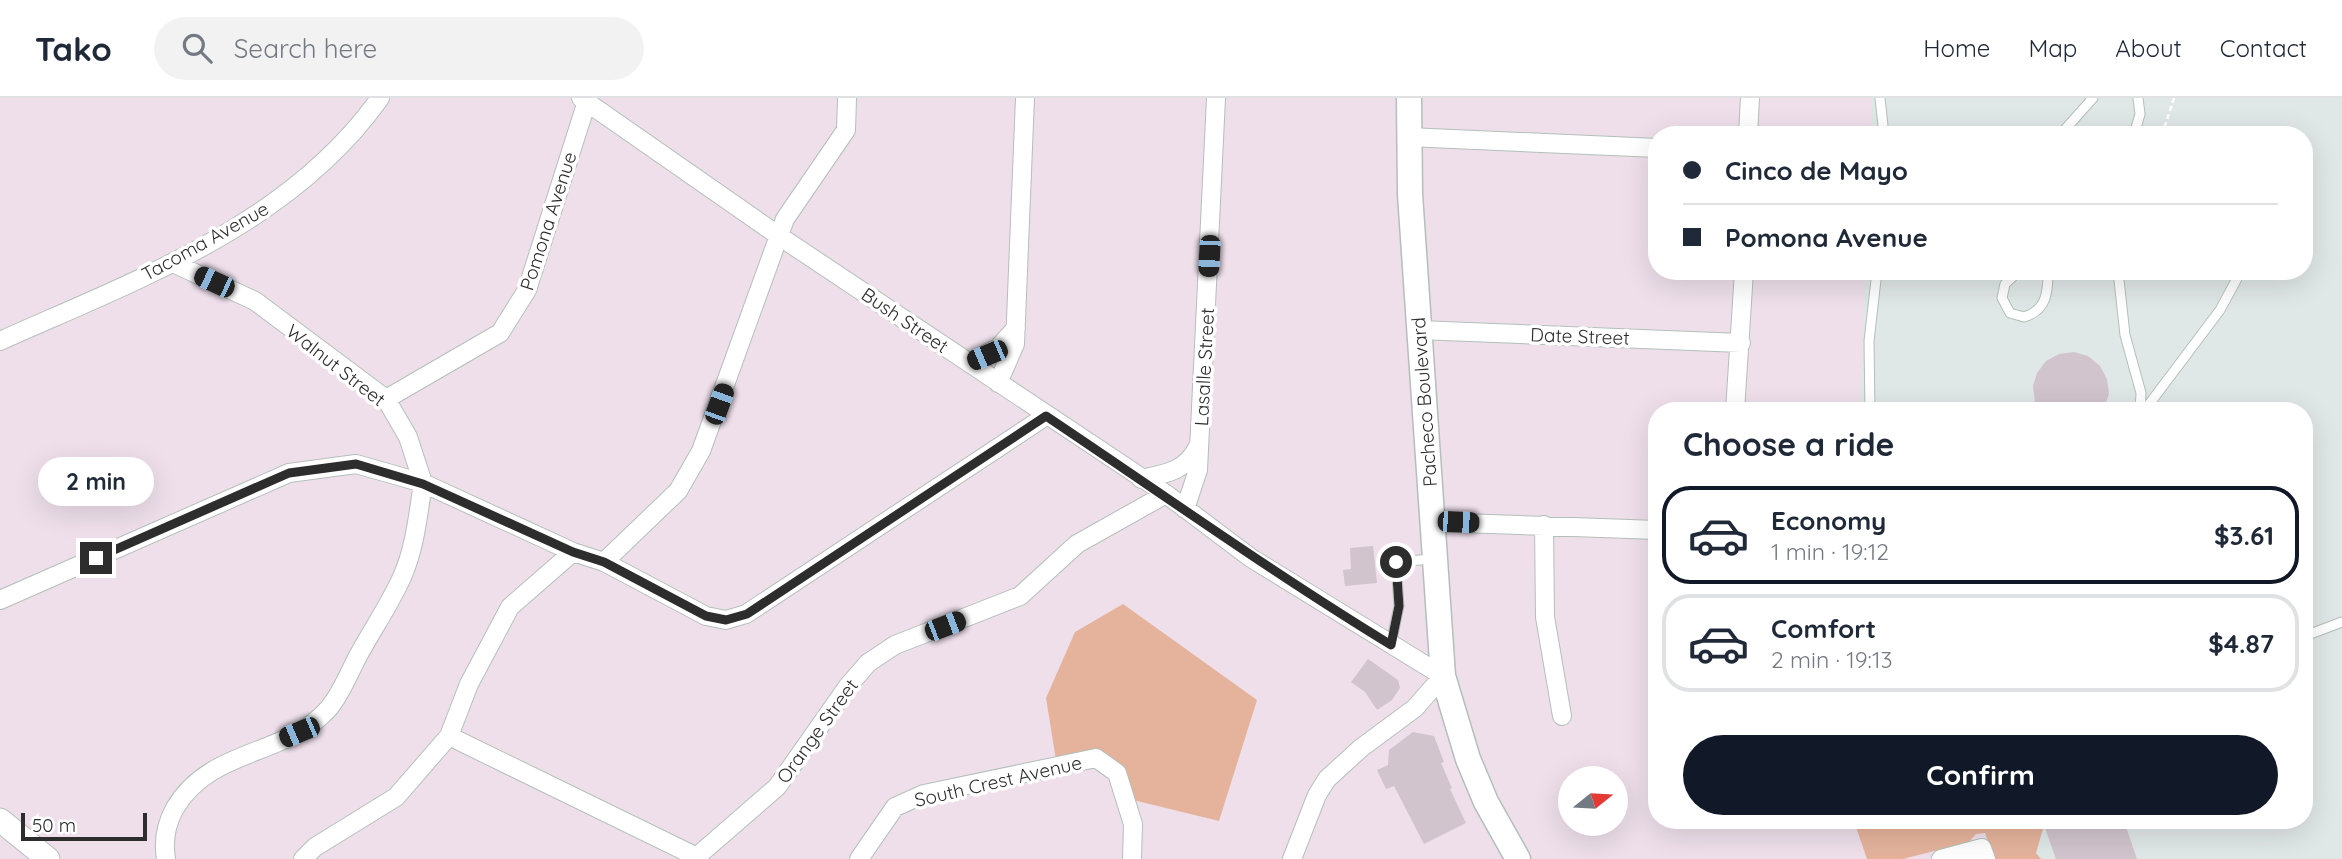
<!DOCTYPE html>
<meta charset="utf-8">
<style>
:root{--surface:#fff;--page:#f2f2f3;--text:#1f2937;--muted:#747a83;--line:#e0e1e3;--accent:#111827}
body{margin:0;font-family:Quicksand,sans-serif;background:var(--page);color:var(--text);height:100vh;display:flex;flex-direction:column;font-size:26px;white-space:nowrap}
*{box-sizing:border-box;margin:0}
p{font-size:23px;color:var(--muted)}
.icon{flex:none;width:38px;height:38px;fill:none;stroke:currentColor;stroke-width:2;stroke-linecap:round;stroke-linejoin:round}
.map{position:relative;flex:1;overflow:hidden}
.side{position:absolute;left:1648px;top:304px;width:665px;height:427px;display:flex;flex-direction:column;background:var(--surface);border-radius:28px;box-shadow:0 7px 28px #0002}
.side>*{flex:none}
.hud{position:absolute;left:1648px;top:28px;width:665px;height:154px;border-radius:28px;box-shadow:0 7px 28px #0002;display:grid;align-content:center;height:154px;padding:0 35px;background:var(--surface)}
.needle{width:46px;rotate:72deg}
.buttons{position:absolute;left:1558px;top:668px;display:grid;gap:14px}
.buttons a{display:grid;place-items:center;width:70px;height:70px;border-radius:50%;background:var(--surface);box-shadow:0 7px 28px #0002;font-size:35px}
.scale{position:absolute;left:21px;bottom:18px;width:126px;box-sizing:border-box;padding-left:7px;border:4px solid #2d2d2d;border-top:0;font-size:19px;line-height:24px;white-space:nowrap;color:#2d2d2d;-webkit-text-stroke:5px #fff;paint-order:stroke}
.end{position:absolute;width:32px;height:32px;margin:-16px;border:9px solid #2d2d2d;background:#fff;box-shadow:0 0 0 4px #fff}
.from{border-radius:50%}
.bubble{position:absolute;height:49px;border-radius:24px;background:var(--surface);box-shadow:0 7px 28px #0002;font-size:23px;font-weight:700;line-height:49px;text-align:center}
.car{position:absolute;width:21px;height:42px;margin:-21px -10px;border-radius:9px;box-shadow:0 0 5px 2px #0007;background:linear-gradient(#222 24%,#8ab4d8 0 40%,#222 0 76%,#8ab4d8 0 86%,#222 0)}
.hud b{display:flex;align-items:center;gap:24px;height:66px;font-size:26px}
.hud b+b{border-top:2px solid var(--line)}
.hud i{width:18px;height:18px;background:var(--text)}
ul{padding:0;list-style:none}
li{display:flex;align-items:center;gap:21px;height:98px;margin:0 14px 10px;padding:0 21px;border:4px solid var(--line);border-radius:28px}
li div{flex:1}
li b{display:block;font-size:26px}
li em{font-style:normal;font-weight:700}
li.on{border-color:var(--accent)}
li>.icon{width:63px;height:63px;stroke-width:1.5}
h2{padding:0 35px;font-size:32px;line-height:84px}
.action{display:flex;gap:14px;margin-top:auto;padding:14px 35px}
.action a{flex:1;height:80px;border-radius:42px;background:var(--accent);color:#fff;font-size:28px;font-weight:700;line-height:80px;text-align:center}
header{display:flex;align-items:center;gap:42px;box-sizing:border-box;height:98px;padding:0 35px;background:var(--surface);border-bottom:2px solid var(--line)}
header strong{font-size:33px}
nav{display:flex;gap:38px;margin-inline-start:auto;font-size:24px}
.search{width:490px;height:63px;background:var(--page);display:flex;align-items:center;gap:18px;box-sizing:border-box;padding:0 24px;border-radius:38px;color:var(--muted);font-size:26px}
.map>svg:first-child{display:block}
.industrial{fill:#e0e7e7}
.green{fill:#e5b39c}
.building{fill:#d1c4cd}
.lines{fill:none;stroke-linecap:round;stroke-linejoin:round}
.service-casing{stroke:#b3c0b9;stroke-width:11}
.minor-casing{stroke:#b3c0b9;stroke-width:20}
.tertiary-casing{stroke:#b3c0b9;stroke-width:25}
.secondary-casing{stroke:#b3c0b9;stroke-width:27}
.path{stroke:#fff;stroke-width:2.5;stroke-dasharray:5 3.5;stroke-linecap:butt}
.service{stroke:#fff;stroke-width:9}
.minor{stroke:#fff;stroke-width:18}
.tertiary{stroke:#fff;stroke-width:23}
.secondary{stroke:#fff;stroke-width:24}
.route{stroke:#2d2d2d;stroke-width:9}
.labels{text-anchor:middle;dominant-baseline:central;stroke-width:7;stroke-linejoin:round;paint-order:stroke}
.street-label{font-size:19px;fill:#2d2d2d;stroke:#fff}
</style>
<header>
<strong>Tako</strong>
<div class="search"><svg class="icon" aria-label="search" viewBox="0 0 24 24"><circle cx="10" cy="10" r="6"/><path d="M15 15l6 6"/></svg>Search here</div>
<nav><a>Home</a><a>Map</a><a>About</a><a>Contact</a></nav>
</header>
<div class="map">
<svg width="2342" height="761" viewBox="0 0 2342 761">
<rect width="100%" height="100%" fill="#eedfeb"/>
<path class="industrial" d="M1872,0H2342V761H1994L1979,723H2305V313H1860L1865,173H2305V37H1871Z"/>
<path class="green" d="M1123,506L1257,602L1219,723L1125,700L1096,660L1057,668L1046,600L1075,534Z
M1854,723H2042L2044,727L2036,755L2041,761H1994L1985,735L1976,736L1969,744L1903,761H1867Z"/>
<path class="building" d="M2074,254L2088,258L2100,268L2107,281L2109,296L2104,310L2102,313H2040L2035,304L2033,288L2037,275L2046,263L2059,256Z
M1373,448L1377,485L1345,488L1343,472L1351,471L1350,450Z
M1368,561L1398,582L1400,590L1392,602L1377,612L1365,594L1351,584Z
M1413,634L1434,638L1444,664L1441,665L1452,690L1450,691L1466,725L1424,746L1394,688L1386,691L1377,672L1388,667L1389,652Z
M2056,723H2124L2137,761H2056L2044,727Z"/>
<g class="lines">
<defs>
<path id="service" d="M1880,0L1884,37
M2060,37L2093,0
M2134,37L2140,16L2138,0
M2019,173L2005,186L2002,200L2010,215L2024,219C2047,212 2048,194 2048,173
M2118,173L2125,237L2141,295L2140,313
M1870,313L1869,243L1877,173
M2144,313L2220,212L2241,173
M2305,538L2342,524
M1391,546L1399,508L1396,464L1432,461"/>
<path id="minor" d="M581,0L779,138L1166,396L1251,460L1443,578L1415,610L1361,650L1327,681L1317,697L1292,761
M1748,37L1750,0
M1408,39L1657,50
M173,165L255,203L386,301L408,339L423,385L573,454L604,464L706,518L726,522L746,516L1046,318
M1419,232L1741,245
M0,243C136,182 290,127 380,0
M969,265L998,250L1016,230
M998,285L1015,246L1025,0
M386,301L500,235L527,192L588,0
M1735,313L1744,173
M1141,381C1165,376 1187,373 1198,348
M1185,411L1198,372L1216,0
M1432,424L1657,432
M1544,427L1545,519L1562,618
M604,464L678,393L701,353L785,121L846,32L847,0
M0,502L289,375L356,366L423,385C418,417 415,450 402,479C390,506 372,532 358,558C349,575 341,596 329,610C287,659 211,649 175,710C166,726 163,743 166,761
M449,638L695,758
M303,761L315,749L396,699L449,638L469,586L510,509L573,454
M694,761L777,689L848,588L868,565L895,547L1020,498L1077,446L1166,396
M859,761L895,709L924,696L1096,660L1117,675L1133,726L1132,761
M1941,761L1982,750L1986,761"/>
<path id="tertiary" d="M0,722L48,761"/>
<path id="secondary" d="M1409,0L1410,96L1443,578L1468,661L1486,704L1518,761"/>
</defs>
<use href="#service" class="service-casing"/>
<use href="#minor" class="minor-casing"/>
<use href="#tertiary" class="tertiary-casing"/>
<use href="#secondary" class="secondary-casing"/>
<path class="path" d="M2162,37L2174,0"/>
<use href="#service" class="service"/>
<use href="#minor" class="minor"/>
<use href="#tertiary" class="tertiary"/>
<use href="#secondary" class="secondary"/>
</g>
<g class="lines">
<path class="route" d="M96,460L289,375L356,366L423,386L573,454L604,464L706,518L726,522L747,516L1046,318C1161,395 1273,475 1391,547L1399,508L1396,464"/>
</g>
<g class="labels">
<g class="street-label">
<text transform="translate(548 123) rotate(-72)">Pomona Avenue</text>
<text transform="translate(205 143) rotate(-29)">Tacoma Avenue</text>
<text transform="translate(905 222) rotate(34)">Bush Street</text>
<text transform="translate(1580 238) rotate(2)">Date Street</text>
<text transform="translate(336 267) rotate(38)">Walnut Street</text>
<text transform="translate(1204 269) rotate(-87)">Lasalle Street</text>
<text transform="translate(1424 304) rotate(-94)">Pacheco Boulevard</text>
<text transform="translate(817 633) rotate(-54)">Orange Street</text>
<text transform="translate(998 683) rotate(-13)">South Crest Avenue</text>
</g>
</g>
</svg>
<div class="buttons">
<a><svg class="needle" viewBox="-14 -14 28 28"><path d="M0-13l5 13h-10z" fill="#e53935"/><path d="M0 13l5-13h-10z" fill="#747a83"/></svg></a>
</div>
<div class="scale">50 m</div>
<i class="end from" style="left:1396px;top:464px"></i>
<i class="end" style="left:96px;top:460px"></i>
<div class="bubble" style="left:38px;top:359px;width:116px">2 min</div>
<i class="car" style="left:1209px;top:158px;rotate:183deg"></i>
<i class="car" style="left:214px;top:184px;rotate:295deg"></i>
<i class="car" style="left:987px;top:257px;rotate:247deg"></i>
<i class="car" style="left:719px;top:306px;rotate:20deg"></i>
<i class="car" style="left:1458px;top:424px;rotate:92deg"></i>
<i class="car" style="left:945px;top:528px;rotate:69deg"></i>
<i class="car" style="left:299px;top:634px;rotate:247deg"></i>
<div class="hud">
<b><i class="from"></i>Cinco de Mayo</b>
<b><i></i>Pomona Avenue</b>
</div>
<section class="side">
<h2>Choose a ride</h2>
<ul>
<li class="on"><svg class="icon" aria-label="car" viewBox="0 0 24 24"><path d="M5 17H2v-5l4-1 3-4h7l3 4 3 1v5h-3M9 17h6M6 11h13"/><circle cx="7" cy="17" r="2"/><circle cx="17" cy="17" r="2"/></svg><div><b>Economy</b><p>1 min · 19:12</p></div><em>$3.61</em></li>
<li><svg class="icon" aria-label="car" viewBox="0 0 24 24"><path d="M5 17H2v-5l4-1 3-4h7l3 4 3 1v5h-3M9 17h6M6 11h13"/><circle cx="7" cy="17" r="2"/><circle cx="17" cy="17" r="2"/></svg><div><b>Comfort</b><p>2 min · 19:13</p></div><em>$4.87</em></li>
</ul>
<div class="action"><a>Confirm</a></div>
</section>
</div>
